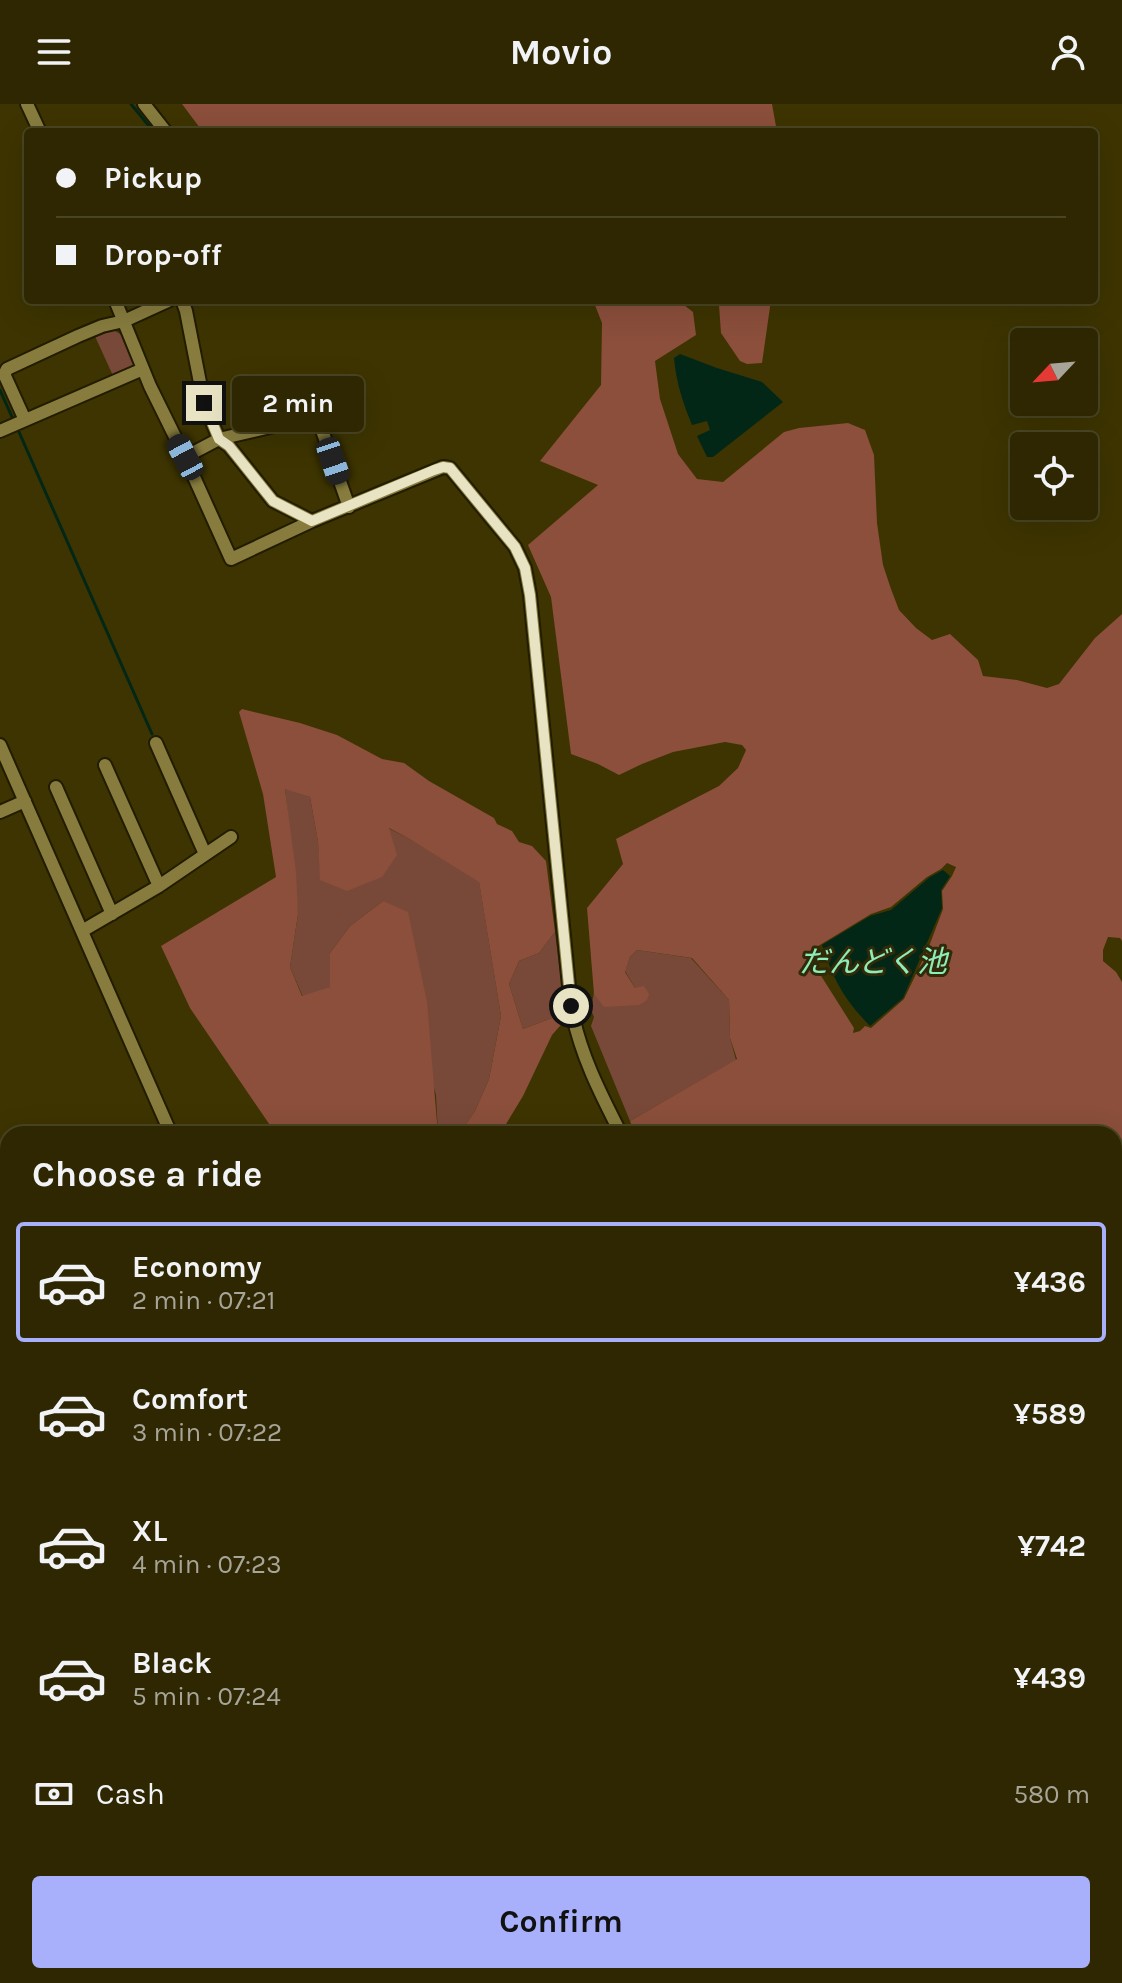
<!DOCTYPE html>
<meta charset="utf-8">
<style>
:root{--surface:#2e2701;--page:#362f0b;--text:#f1f3f6;--muted:#a7a599;--line:#494423;--accent:#a8b0fc}
body{margin:0;font-family:Karla,"Noto Sans JP",sans-serif;background:var(--page);color:var(--text);height:100vh;display:flex;flex-direction:column;font-size:30px;white-space:nowrap}
*{box-sizing:border-box;margin:0}
p{font-size:26px;color:var(--muted)}
.icon{flex:none;width:44px;height:44px;fill:none;stroke:currentColor;stroke-width:2;stroke-linecap:round;stroke-linejoin:round}
.map{position:relative;flex:1;overflow:hidden}
.side{position:absolute;left:0px;top:1022px;width:1122px;height:858px;display:flex;flex-direction:column;background:var(--surface);border-radius:24px 24px 0 0;box-shadow:0 8px 32px #0002,0 0 0 2px var(--line)}
.side>*{flex:none}
.banner{position:absolute;left:24px;top:24px;width:1074px;height:176px;border-radius:8px;box-shadow:0 8px 32px #0002,0 0 0 2px var(--line);display:grid;align-content:center;height:176px;padding:0 32px;background:var(--surface)}
.needle{width:52px;rotate:244deg}
.fabs{position:absolute;left:1010px;top:224px;display:grid;gap:16px}
.fabs a{display:grid;place-items:center;width:88px;height:88px;border-radius:8px;background:var(--surface);box-shadow:0 8px 32px #0002,0 0 0 2px var(--line);font-size:40px}
.end{position:absolute;width:36px;height:36px;margin:-18px;border:10px solid #e8e3c3;background:#111;box-shadow:0 0 0 4px #111}
.from{border-radius:50%}
.bubble{position:absolute;height:56px;border-radius:8px;background:var(--surface);box-shadow:0 8px 32px #0002,0 0 0 2px var(--line);font-size:26px;font-weight:700;line-height:56px;text-align:center}
.car{position:absolute;width:24px;height:48px;margin:-24px -12px;border-radius:10px;box-shadow:0 0 6px 2px #0007;background:linear-gradient(#222 24%,#8ab4d8 0 40%,#222 0 76%,#8ab4d8 0 86%,#222 0)}
.banner b{display:flex;align-items:center;gap:28px;height:76px;font-size:30px}
.banner b+b{border-top:2px solid var(--line)}
.banner i{width:20px;height:20px;background:var(--text)}
ul{padding:0;list-style:none}
li{display:flex;align-items:center;gap:24px;height:120px;margin:0 16px 12px;padding:0 16px;border:4px solid transparent;border-radius:8px}
li div{flex:1}
li b{display:block;font-size:30px}
li em{font-style:normal;font-weight:700}
li.current{border-color:var(--accent)}
li>.icon{width:72px;height:72px;stroke-width:1.5}
h2{padding:0 32px;font-size:36px;line-height:96px}
.pay{display:flex;align-items:center;gap:20px;height:88px;padding:0 32px;font-size:30px}
.pay p{margin-inline-start:auto}
.action{display:flex;gap:16px;margin-top:auto;padding:16px 32px}
.action a{flex:1;height:92px;border-radius:8px;background:var(--accent);color:#111;font-size:32px;font-weight:700;line-height:92px;text-align:center}
header{display:flex;justify-content:space-between;align-items:center;height:104px;padding:0 32px;background:var(--surface);font-size:36px;font-weight:700}
.map>svg:first-child{display:block}
.built{fill:#483e01}
.green{fill:#784939}
.forest{fill:#8b4f3b;fill-rule:evenodd}
.water{fill:#032717}
.lines{fill:none;stroke-linecap:round;stroke-linejoin:round}
.stream{stroke:#032717;stroke-width:3}
.minor-casing{stroke:#221c00;stroke-width:16}
.minor{stroke:#877c3e;stroke-width:12}
.route{stroke:#e8e3c3;stroke-width:10}
.labels{text-anchor:middle;dominant-baseline:central;stroke-width:6;stroke-linejoin:round;paint-order:stroke}
.water-label{font-size:30px;font-style:italic;fill:#8dedb9;stroke:#302a09}
</style>
<header><svg class="icon" aria-label="menu" viewBox="0 0 24 24"><path d="M4 6h16M4 12h16M4 18h16"/></svg>Movio<svg class="icon" aria-label="person" viewBox="0 0 24 24"><circle cx="12" cy="8" r="4"/><path d="M4 21q1-7 8-7t8 7"/></svg></header>
<div class="map">
<svg width="1122" height="1879" viewBox="0 0 1122 1879">
<rect width="100%" height="100%" fill="#3d3401"/>
<path class="built" d="M8,1480V1607L0,1610V1482Z"/>
<path class="green" d="M112,225L125,233L135,257L132,266L114,274L94,230Z
M285,684L310,693L318,738L321,776L388,724L406,733L479,777L501,912L489,975L475,1007L459,1030H438L436,991L383,797L350,822L330,849L331,883L303,893L290,863L298,810Z
M555,828L565,909L523,925L509,880L519,857L539,849Z
M637,846L691,854L729,896L730,934L736,956L630,1017L591,922L594,913L591,906L594,888L635,884L625,867L630,853Z
M1122,1276V1347H1114V1277Z"/>
<path class="forest" d="M182,0H772L777,28H203Z
M593,196H683L680,198L693,208L696,231L655,257L660,295L678,350L697,375L723,378L784,328L799,324L848,319L865,326L874,351L877,419L883,461L891,485L899,506L916,524L932,536L950,530L978,556L983,572L1017,576L1047,584L1059,580L1095,534L1122,510V837L1120,834L1108,833L1103,846V857L1116,868L1122,878V1272L1114,1274V1030H635L630,1017L737,955L730,934L729,896L692,854L637,846L630,853L625,868L635,884L644,882L649,890L647,896L639,901L604,903L594,890L587,804L623,760L616,735L719,682L738,664L746,646L742,641L725,638L673,648L642,660L619,671L598,660L571,650L551,493L528,441L598,381L540,357L601,281L602,219ZM947,759L956,763L952,772L942,787L943,805L928,845L904,895L871,924L865,922L860,927L853,929L854,924L818,867L810,847L871,810L891,803L927,773L941,765Z
M724,196H771L762,259L747,260L740,257L721,229L719,201Z
M242,605L300,619L337,631L382,655L404,659L429,677L494,714L497,720L512,727L519,738L532,742L546,757L555,828L539,849L519,857L509,880L523,925L565,909L567,914L552,931L523,992L500,1030H459L475,1007L489,975L501,912L479,778L406,733L389,724L397,751L382,773L347,787L320,776L318,738L310,693L285,685L296,768L298,810L290,863L302,892L330,883V849L350,822L383,797L408,808L427,898L438,1030H276L190,904L161,842L276,773L263,690L239,608Z"/>
<path class="water" d="M680,250L717,264L762,278L783,298L713,353H707L697,332L710,326L707,317L692,321C683,299 676,278 674,254Z
M943,766L950,772L941,786L942,804L903,894L870,922C844,895 834,877 822,841L870,812L891,806L930,773Z"/>
<g class="lines">
<path class="stream" d="M131,0L154,28
M0,286L12,313
M19,328L152,630"/>
<defs>
<path id="minor" d="M27,0L40,28
M144,0L166,28
M115,196L150,282L185,353L231,455L312,417L443,363L450,364L515,443L525,464L530,491L571,902C579,948 600,989 621,1030
M182,196L186,207L204,299L219,335L229,342L273,397L312,417
M25,316L5,272V269L7,265L78,232L102,222L124,217L170,196
M0,327L143,265
M185,353L219,335L317,312L349,403
M156,639L205,750
M0,641L171,1030
M105,661L159,782
M56,683L112,810
M0,708L25,697
M82,827L159,782L231,733
M0,1147L8,1156
M0,1323L8,1325
M1114,1354H1122
M0,1649L8,1676
M1114,1857L1122,1858
M76,1872L78,1879
M118,1872L120,1879
M264,1872L267,1879
M358,1872L366,1879
M1042,1872L1045,1879
M5,1879L30,1872
M289,1879L305,1872
M681,1879L705,1872"/>
</defs>
<use href="#minor" class="minor-casing"/>
<use href="#minor" class="minor"/>
</g>
<g class="lines">
<path class="route" d="M204,299L219,335L229,342L273,397L312,417L434,366L443,363L450,364L515,443L525,464L530,491L571,902"/>
</g>
<g class="labels">
<g class="water-label">
<text x="873" y="858">だんどく池</text>
</g>
</g>
</svg>
<div class="fabs">
<a><svg class="needle" viewBox="-14 -14 28 28"><path d="M0-13l5 13h-10z" fill="#e53935"/><path d="M0 13l5-13h-10z" fill="#a7a599"/></svg></a>
<a><svg class="icon" aria-label="locate" viewBox="0 0 24 24"><circle cx="12" cy="12" r="6"/><path d="M12 2v4M12 18v4M2 12h4M18 12h4"/></svg></a>
</div>
<i class="end from" style="left:571px;top:902px"></i>
<i class="end" style="left:204px;top:299px"></i>
<div class="bubble" style="left:232px;top:272px;width:132px">2 min</div>
<i class="car" style="left:185px;top:353px;rotate:332deg"></i>
<i class="car" style="left:333px;top:357px;rotate:161deg"></i>
<div class="banner">
<b><i class="from"></i>Pickup</b>
<b><i></i>Drop-off</b>
</div>
<section class="side">
<h2>Choose a ride</h2>
<ul>
<li class="current"><svg class="icon" aria-label="car" viewBox="0 0 24 24"><path d="M5 17H2v-5l4-1 3-4h7l3 4 3 1v5h-3M9 17h6M6 11h13"/><circle cx="7" cy="17" r="2"/><circle cx="17" cy="17" r="2"/></svg><div><b>Economy</b><p>2 min · 07:21</p></div><em>¥436</em></li>
<li><svg class="icon" aria-label="car" viewBox="0 0 24 24"><path d="M5 17H2v-5l4-1 3-4h7l3 4 3 1v5h-3M9 17h6M6 11h13"/><circle cx="7" cy="17" r="2"/><circle cx="17" cy="17" r="2"/></svg><div><b>Comfort</b><p>3 min · 07:22</p></div><em>¥589</em></li>
<li><svg class="icon" aria-label="car" viewBox="0 0 24 24"><path d="M5 17H2v-5l4-1 3-4h7l3 4 3 1v5h-3M9 17h6M6 11h13"/><circle cx="7" cy="17" r="2"/><circle cx="17" cy="17" r="2"/></svg><div><b>XL</b><p>4 min · 07:23</p></div><em>¥742</em></li>
<li><svg class="icon" aria-label="car" viewBox="0 0 24 24"><path d="M5 17H2v-5l4-1 3-4h7l3 4 3 1v5h-3M9 17h6M6 11h13"/><circle cx="7" cy="17" r="2"/><circle cx="17" cy="17" r="2"/></svg><div><b>Black</b><p>5 min · 07:24</p></div><em>¥439</em></li>
</ul>
<div class="pay"><svg class="icon" aria-label="cash" viewBox="0 0 24 24"><path d="M3 7h18v10H3z"/><circle cx="12" cy="12" r="2"/></svg>Cash<p>580 m</p></div>
<div class="action"><a>Confirm</a></div>
</section>
</div>
